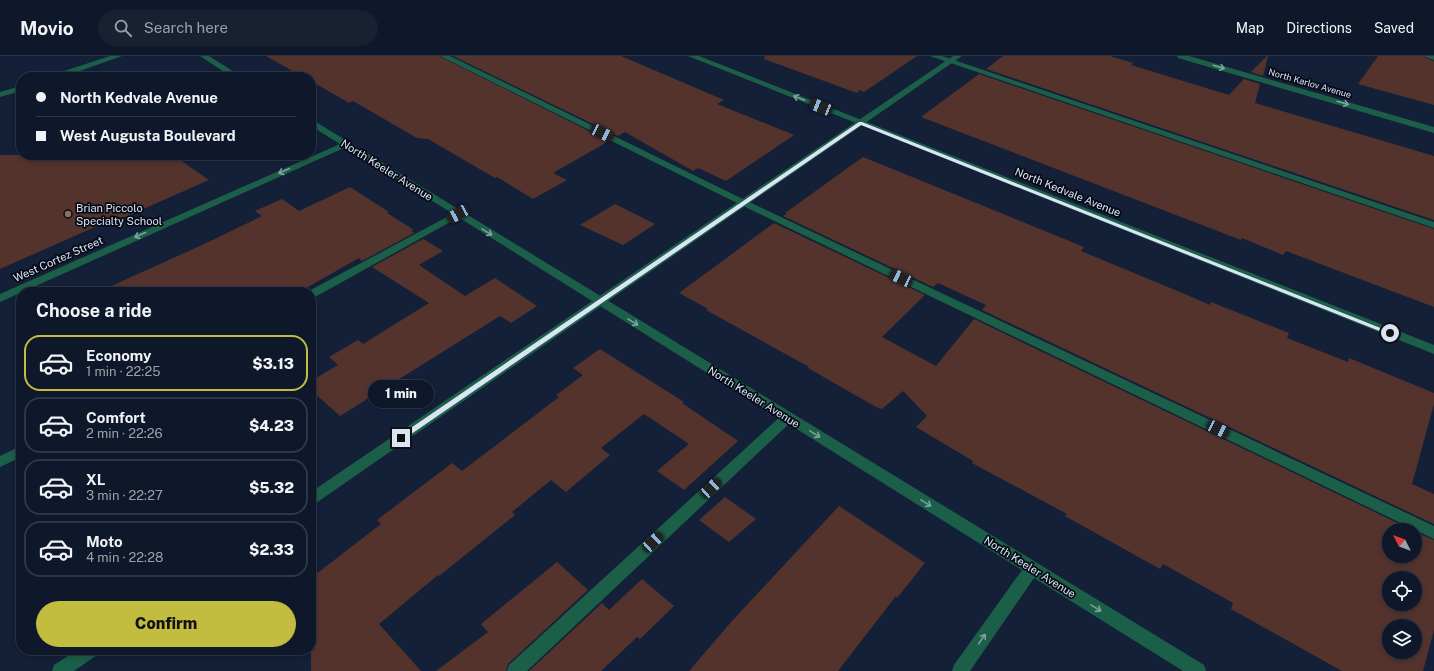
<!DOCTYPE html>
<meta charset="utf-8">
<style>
:root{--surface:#0e182a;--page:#172132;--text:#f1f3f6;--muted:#9ba0a8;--line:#2e3747;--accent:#c3bd3f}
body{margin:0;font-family:"Public Sans",sans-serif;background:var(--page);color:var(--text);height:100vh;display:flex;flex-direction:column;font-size:15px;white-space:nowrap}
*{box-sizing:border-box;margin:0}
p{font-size:13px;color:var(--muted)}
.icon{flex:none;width:22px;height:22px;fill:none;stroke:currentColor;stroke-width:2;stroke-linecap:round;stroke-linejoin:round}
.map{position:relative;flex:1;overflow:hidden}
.panel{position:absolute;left:16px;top:231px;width:300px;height:368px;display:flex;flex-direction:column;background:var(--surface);border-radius:16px;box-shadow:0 2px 6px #0003,0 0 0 1px var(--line)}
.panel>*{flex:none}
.hud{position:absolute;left:16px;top:16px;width:300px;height:88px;border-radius:16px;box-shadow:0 2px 6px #0003,0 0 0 1px var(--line);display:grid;align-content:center;height:88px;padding:0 20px;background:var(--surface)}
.needle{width:26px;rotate:312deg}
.fabs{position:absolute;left:1382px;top:467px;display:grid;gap:8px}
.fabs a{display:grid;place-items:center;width:40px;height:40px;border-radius:50%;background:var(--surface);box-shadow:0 2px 6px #0003,0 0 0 1px var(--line);font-size:20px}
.end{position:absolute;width:18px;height:18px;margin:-9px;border:5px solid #dbe4f5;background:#111;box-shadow:0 0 0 2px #111}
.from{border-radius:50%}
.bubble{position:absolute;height:28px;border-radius:14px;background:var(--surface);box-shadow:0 2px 6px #0003,0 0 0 1px var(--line);font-size:13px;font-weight:800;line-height:28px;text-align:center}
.car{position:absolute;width:12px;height:24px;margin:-12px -6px;border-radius:5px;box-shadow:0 0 3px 1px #0007;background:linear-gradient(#222 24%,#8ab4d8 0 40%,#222 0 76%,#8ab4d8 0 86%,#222 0)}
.hud b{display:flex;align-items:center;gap:14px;height:38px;font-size:15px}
.hud b+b{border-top:1px solid var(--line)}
.hud i{width:10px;height:10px;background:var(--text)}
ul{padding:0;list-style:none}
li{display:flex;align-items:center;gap:12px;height:56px;margin:0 8px 6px;padding:0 12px;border:2px solid var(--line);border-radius:16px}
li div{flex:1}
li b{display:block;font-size:15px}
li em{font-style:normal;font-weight:800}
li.selected{border-color:var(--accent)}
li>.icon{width:36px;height:36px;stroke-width:1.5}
h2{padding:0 20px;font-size:18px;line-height:48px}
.action{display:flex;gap:8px;margin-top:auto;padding:8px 20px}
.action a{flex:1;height:46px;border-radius:24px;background:var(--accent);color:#111;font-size:16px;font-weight:800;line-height:46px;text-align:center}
header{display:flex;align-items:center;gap:24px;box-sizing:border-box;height:56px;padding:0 20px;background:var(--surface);border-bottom:1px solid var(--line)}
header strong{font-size:19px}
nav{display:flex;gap:22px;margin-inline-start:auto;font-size:14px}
.search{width:280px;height:36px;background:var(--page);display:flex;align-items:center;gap:10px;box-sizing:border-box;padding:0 14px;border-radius:22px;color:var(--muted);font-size:15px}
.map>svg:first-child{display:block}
.building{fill:#54332d;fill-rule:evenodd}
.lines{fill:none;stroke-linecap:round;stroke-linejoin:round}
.service{fill:#1c5f48;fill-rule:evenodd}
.minor{fill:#1c5f48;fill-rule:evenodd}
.tertiary{fill:#1c5f48;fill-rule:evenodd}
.oneway{stroke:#7ca29e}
.route{fill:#dbe4f5}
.education-dot{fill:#8d6e63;stroke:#050a15;stroke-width:1.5}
.labels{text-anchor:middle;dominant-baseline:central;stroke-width:3.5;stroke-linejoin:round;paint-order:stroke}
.far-street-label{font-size:9px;fill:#dbe4f5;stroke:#050a15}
.street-label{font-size:11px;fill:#dbe4f5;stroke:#050a15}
.poi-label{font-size:11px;fill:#dbe4f5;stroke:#050a15;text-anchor:start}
</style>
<header>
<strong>Movio</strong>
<div class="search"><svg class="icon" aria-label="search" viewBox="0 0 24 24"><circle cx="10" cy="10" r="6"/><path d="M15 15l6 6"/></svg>Search here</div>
<nav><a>Map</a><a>Directions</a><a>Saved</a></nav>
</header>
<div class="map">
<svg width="1434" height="615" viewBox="0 0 1434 615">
<rect width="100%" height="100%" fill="#132038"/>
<path class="building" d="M266,0H439L609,85L553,117L567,124L533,143L497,121L495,122L428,83L417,82L353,45L349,47L311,25V21H303Z
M453,0H621L724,44L717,48L794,79L726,125L698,112L693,115L625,76L618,80Z
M765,0H917L864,36L860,34L857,37L764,3Z
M1003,0H1110L1133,7L1131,9L1229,39L1244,23L1260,28L1255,47L1434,100V164L986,13Z
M1267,0H1268L1263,20L1251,16Z
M1378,0H1422L1434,5V49L1358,28Z
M979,18L1434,173V251L1286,195L1283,199L1242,182L1241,184L921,61Z
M0,99H173L209,124L116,165L113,163L0,213Z
M863,101L1084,191L1081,195L1187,239L1210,249L1211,246L1289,277L1287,282L1348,306L1349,302L1434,337V348L1412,428L1434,438V468L982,254L986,249L938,227L933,231L783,160L787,158L785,157Z
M350,131L389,156L387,157L414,174L411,175L414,177L362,205L359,202L299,236H98L202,189L262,160L255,155L282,143L299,155Z
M615,148L655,168L623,189L580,169Z
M774,167L925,239L882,281L936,310L974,263L1412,474H1389V500H1415V476L1434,484V574L1423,615H1342L1231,553L1233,547L1163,508L1160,513L1065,460L1067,458L972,407L973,405L916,371L927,360L903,335L882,353L876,351L808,312L809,311L706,254L708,253L679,237ZM1389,522H1415V548H1389ZM1389,570H1415V596H1389Z
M423,183L443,195L419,209L465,240L495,222L537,250L511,267L500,260L340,360L311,334V325L338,309L329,301L358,284L363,288L429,247L372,211Z
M600,293L684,346L682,347L738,385L684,434L657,415L689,388L644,358L601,392L610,399L566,436L551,424L512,456L515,459L439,520L438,519L379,568L421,615H311V522L381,468L377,464L452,407L462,415L559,341L556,339L583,319L573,312Z
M725,441L756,463L729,486L699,464Z
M839,450L925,507L897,542L896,540L838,615H689L732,565Z
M557,506L588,534L508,608L506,615H436L488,576L481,568Z
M642,523L674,550L640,583L637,581L601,615H529L602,547L609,554Z"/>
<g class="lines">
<path class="service" d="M440,0H450L747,145L1434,470V483L741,149Z
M930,0H942L1434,166V172Z
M1423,0H1434V4Z
M458,155L463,158L461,160L315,241L311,242V236H307Z
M788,356L793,358L794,361L793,364L527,615H507L509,609L783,358Z
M21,390V401L0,411V400Z"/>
<path class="minor" d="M110,0H122L63,21H51L52,19Z
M200,0H209L242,21H232Z
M688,0H699L1434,289V298Z
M1177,0H1189L1434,71V77L1178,2Z
M21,30V35L0,41V36Z
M311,63L1204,609L1206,615H1183L1034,522L970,615H952L954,609L1022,514L346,91L0,246V238L340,88L311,70Z"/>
<path class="tertiary" d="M953,0H962L316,447L311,449V436Z
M77,594H99L97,599L74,615H52L54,609Z"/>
</g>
<defs><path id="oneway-shaft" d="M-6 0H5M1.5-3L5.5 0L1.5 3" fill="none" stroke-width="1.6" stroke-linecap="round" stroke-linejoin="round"/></defs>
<g class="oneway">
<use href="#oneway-shaft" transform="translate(1219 11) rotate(16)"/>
<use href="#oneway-shaft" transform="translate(799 42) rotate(-158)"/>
<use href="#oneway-shaft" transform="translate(1343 47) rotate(16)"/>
<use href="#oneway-shaft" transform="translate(284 115) rotate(156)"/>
<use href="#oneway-shaft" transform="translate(487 176) rotate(32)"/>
<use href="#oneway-shaft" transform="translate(140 179) rotate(156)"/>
<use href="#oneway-shaft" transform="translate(633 266) rotate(32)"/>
<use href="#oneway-shaft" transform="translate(815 378) rotate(32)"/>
<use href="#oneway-shaft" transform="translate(926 447) rotate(32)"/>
<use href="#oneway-shaft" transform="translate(1096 552) rotate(32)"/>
<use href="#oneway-shaft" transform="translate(982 583) rotate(-55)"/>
</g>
<path class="route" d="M859,66H862L1393,277L1392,278H1387L861,69L404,383H399V380Z"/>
<circle class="education-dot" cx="68" cy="158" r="4"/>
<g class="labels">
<g class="far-street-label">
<text transform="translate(1310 27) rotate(16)">North Karlov Avenue</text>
</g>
<g class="street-label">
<text transform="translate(387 114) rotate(32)">North Keeler Avenue</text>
<text transform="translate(1068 136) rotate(22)">North Kedvale Avenue</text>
<text transform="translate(58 203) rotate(-24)">West Cortez Street</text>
<text transform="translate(754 341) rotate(32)">North Keeler Avenue</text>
<text transform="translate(1030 511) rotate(32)">North Keeler Avenue</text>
</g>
<g class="poi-label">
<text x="76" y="152">Brian Piccolo<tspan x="76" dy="13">Specialty School</tspan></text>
</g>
</g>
</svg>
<div class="fabs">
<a><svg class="needle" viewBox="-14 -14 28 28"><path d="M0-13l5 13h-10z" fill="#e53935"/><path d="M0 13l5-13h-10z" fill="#9ba0a8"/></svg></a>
<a><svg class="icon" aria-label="locate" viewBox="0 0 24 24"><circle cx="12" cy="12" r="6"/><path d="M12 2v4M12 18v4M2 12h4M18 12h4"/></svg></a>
<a><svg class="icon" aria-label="layers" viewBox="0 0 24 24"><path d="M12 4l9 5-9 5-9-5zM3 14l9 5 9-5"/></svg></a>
</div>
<i class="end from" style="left:1390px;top:277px"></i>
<i class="end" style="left:401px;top:382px"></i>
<div class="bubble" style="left:368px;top:324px;width:66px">1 min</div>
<i class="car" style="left:821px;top:51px;rotate:292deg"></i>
<i class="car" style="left:602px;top:77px;rotate:116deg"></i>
<i class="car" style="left:458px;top:158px;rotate:241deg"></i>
<i class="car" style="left:901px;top:222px;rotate:295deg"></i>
<i class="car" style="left:1218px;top:373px;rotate:116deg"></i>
<i class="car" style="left:711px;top:432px;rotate:47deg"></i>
<i class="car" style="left:653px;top:486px;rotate:47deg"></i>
<div class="hud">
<b><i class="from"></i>North Kedvale Avenue</b>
<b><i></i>West Augusta Boulevard</b>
</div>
<section class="panel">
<h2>Choose a ride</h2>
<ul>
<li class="selected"><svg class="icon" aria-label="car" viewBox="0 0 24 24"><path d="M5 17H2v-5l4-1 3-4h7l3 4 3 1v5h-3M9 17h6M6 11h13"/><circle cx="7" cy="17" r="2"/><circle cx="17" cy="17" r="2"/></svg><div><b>Economy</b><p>1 min · 22:25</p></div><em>$3.13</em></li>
<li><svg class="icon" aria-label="car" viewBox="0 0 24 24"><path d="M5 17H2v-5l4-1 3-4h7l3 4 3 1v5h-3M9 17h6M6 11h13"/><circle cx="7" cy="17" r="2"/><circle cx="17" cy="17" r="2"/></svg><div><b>Comfort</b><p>2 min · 22:26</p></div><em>$4.23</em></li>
<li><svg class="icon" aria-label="car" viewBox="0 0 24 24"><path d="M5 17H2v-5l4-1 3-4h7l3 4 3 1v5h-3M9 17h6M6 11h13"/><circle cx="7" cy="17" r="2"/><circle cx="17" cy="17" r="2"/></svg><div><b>XL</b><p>3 min · 22:27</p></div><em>$5.32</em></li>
<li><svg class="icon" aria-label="car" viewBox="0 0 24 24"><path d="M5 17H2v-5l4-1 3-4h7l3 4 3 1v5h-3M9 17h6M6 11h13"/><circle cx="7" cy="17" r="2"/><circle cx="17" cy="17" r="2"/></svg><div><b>Moto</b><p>4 min · 22:28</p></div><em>$2.33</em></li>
</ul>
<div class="action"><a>Confirm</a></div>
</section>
</div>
